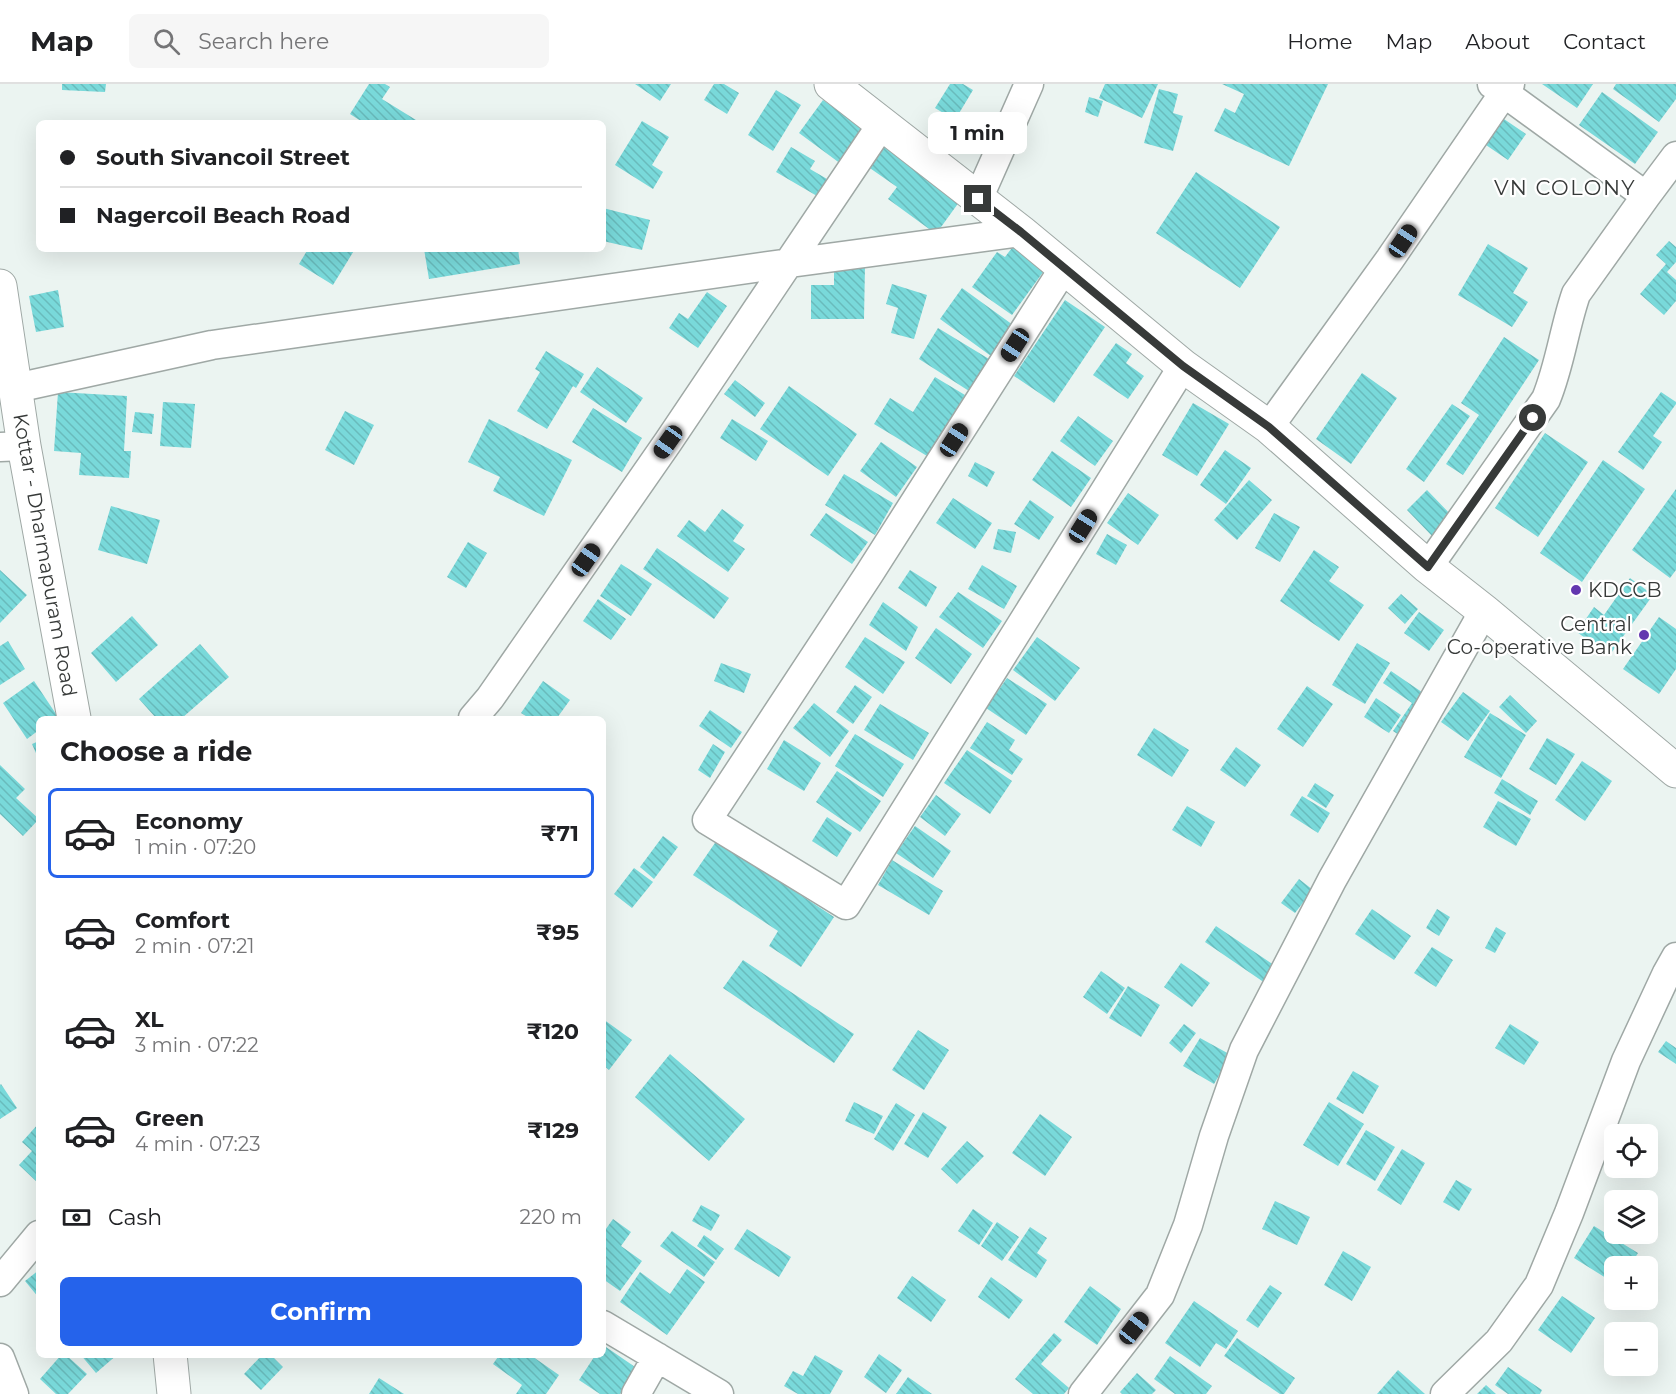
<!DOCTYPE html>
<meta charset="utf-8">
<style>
:root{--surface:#fff;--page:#f6f6f6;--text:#202124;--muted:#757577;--line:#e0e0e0;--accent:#2563eb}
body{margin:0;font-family:Montserrat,sans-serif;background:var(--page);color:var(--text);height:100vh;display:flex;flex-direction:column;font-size:22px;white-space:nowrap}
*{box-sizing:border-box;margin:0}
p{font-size:20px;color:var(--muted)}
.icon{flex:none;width:33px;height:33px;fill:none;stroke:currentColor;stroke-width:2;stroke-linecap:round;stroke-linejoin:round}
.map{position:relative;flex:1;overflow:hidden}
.details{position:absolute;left:36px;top:632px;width:570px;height:642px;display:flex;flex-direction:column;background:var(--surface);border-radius:9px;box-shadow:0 6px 24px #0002}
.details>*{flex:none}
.banner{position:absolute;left:36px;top:36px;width:570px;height:132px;border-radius:9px;box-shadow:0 6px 24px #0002;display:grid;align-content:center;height:132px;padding:0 24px;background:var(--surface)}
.controls{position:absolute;left:1604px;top:1040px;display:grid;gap:12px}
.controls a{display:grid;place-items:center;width:54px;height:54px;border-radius:9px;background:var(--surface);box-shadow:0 6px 24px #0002;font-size:30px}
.end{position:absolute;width:27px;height:27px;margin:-14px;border:8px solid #373a39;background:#fff;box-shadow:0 0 0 3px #fff}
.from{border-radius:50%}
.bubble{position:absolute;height:42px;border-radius:9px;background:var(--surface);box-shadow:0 6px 24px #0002;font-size:20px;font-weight:700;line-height:42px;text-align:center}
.car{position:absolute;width:18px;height:36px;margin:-18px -9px;border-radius:8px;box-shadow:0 0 4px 2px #0007;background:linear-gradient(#222 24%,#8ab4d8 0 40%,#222 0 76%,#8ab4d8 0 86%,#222 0)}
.banner b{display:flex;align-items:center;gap:21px;height:57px;font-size:22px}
.banner b+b{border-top:2px solid var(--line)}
.banner i{width:15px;height:15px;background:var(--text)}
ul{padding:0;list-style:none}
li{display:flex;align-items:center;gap:18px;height:90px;margin:0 12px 9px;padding:0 12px;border:3px solid transparent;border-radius:9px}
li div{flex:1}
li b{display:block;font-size:22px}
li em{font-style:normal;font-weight:700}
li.current{border-color:var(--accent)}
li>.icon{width:54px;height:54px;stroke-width:1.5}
h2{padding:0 24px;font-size:27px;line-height:72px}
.pay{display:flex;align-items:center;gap:15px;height:66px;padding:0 24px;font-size:22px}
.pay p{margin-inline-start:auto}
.primary-button{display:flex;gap:12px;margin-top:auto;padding:12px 24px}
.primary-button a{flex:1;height:69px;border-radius:9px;background:var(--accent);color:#fff;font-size:24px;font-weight:700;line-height:69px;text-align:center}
header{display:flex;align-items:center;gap:36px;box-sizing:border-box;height:84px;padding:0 30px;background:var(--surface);border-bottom:2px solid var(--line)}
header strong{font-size:28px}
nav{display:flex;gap:33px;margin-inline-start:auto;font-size:21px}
.search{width:420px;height:54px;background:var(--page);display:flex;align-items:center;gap:15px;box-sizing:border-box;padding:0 21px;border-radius:9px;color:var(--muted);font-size:22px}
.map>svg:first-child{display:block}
.building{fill:url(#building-back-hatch)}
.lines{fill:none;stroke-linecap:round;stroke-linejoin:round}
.minor-casing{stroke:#9fa8a5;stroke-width:31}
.secondary-casing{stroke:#9fa8a5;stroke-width:35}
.minor{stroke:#fff;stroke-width:28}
.secondary{stroke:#fff;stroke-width:33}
.route{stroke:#373a39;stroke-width:8}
.poi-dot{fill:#6337af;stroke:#fff;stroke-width:2}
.labels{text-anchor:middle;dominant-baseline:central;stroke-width:4.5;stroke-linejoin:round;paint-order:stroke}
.street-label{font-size:20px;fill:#373a39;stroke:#fff}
.poi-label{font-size:20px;fill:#373a39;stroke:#fff;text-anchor:start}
.neighbourhood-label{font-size:21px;letter-spacing:1.5px;fill:#373a39;stroke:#fff}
</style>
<header>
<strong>Map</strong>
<div class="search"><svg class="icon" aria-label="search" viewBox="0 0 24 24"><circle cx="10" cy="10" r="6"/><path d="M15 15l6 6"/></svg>Search here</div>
<nav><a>Home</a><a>Map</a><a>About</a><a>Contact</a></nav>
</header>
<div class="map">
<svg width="1676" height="1310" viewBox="0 0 1676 1310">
<defs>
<pattern id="building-back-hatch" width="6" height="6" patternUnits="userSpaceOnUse" patternTransform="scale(1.5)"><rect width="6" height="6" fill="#79d9da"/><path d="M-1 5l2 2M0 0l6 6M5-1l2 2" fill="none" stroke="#69bbbc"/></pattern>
</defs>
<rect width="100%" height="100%" fill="#ebf4f1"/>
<path class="building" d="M62,0H106L105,8L62,6Z
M369,0H385L390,3L382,15L416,36L414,39H392L388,37L387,39H364L350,30Z
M635,0H671L660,17Z
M714,0H724L739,9L727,30L704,16Z
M950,0H963L973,6L955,36L935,24Z
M1105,0H1158L1142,34L1099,14Z
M1222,0H1328L1289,82L1214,47L1225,24L1235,29L1244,10Z
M1542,0H1593L1577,24Z
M1616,0H1676V15L1659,38L1613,5Z
M1159,5L1178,10L1173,29L1183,32L1173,67L1144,59Z
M776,6L801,21L773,67L748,51Z
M1602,8L1658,48L1635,80L1579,41Z
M1089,13L1103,17L1098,33L1085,28Z
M823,16L866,46L841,80L799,49Z
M1501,33L1526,50L1508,76L1483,59Z
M642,37L669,53L652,81L663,88L653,105L615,81Z
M882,55L962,114L936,150L888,115L897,103L864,80Z
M791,63L815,77L810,85L827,95L817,112L776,88Z
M1196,88L1280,143L1240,204L1156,149Z
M603,124L650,136L642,166L603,157Z
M1669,157L1676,163V178L1667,188L1676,196V217L1664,231L1640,210L1666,180L1656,171Z
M1488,160L1528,184L1513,209L1528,218L1512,243L1458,211Z
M1014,161L1046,184L1012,231L972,203L997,168L1005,173Z
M308,165H355L333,201L299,180Z
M424,165H518L520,180L429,195Z
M834,181L865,182L864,235H811V201H834Z
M892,200L927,211L914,255L891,249L898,224L886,220Z
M962,204L1013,241L991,272L940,235Z
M58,206L64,243L36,248L29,212Z
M707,208L727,222L698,264L669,244L679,229L688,235Z
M1065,216L1105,243L1054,319L1014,292Z
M938,244L989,275L969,307L919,275Z
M1504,253L1539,276L1463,391L1446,380L1479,331L1461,319Z
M1116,259L1132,270L1126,279L1144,292L1128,315L1093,291Z
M546,267L584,290L576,304L573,302L547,345L517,327L540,288L535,285Z
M597,283L643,314L626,339L580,308Z
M1362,289L1397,314L1351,380L1316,355Z
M935,293L965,311L927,372L874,340L890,314L913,328Z
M735,296L765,319L755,333L724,310Z
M789,302L857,350L828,392L760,345Z
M58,308L127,312L124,367H131L129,394L79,391L81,369L54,367Z
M1661,308L1676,318V320L1653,352L1662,358L1643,386L1618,368Z
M163,318L195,320L191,364L160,362Z
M1193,319L1229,340L1197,392L1162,371Z
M1452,320L1470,332L1424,398L1406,385Z
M593,324L642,354L622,388L572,358Z
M345,327L374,341L354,381L325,366Z
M135,328L154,330L152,350L132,348Z
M1078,332L1113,357L1095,382L1060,357Z
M489,335L572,376L544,432L493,407L500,393L468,378Z
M732,335L768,357L756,377L720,354Z
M1545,349L1588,378L1538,453L1495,424Z
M881,358L917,383L896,413L860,387Z
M1225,366L1251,384L1226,420L1200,401Z
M1052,367L1091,394L1071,423L1032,396Z
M1603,376L1645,405L1582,498L1540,469Z
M975,378L995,388L987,403L968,392Z
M844,390L893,419L875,451L825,421Z
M1249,396L1272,416L1237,456L1214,436Z
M1676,405V486L1670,494L1632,466Z
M1427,406L1453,433L1433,453L1407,426Z
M1128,409L1159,431L1138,461L1107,439Z
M953,414L992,439L975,465L936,439Z
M1030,416L1054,433L1039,456L1014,440Z
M111,422L160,436L147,480L98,466Z
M722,425L744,441L733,457L745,465L728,488L677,452L689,436L705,448Z
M826,429L868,458L852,480L810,451Z
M1274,429L1300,443L1280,478L1255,464Z
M998,445L1016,448L1011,469L993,465Z
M1107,450L1127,461L1116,481L1096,470Z
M468,458L487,469L466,504L447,493Z
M657,464L729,514L714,535L643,485Z
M1314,466L1339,483L1329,497L1364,521L1339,557L1280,517Z
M621,480L652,500L631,532L600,512Z
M982,481L1017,502L1004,525L968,505Z
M0,486L27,511L0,539Z
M910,486L937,503L926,523L898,504Z
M1630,494L1653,511L1609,572L1577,548L1594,523L1604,531Z
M958,508L1002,537L983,564L939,533Z
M1401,510L1418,525L1405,540L1388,524Z
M598,515L626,535L611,556L583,537Z
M883,518L918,543L906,567L869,541Z
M1419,528L1444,546L1429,567L1404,549Z
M132,532L158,561L116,598L91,569Z
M1659,533L1676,545V585L1659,610L1623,585Z
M936,544L972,570L951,600L915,574Z
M865,553L905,578L883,610L845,583Z
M1037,553L1080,584L1055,617L1013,586Z
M8,557L25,585L0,601V562Z
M1357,559L1390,579L1365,620L1332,601Z
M200,560L229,593L182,634H156L139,615Z
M721,579L751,590L744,609L714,597Z
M1391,587L1432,615L1405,655L1393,647L1412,619L1383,599Z
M1007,594L1047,620L1026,651L986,624Z
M34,597L58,633L56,634H39V646L27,655L3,619Z
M543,597L570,616L557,634H529L521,629Z
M855,601L872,613L853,640L836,628Z
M1307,602L1333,620L1303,663L1277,645Z
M1463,608L1490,627L1468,657L1441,638Z
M1510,611L1537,637L1526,649L1499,623Z
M1376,614L1401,631L1389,649L1364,633Z
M814,619L849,647L830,673L793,644Z
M880,620L929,649L913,676L864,646Z
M710,626L742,648L731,664L699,642Z
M1490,629L1526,651L1501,694L1464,673Z
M987,638L1015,656L1009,666L1023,675L1012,691L970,664Z
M1154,644L1189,666L1172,693L1137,671Z
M855,650L904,680L883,713L835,682Z
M1547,654L1575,670L1556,701L1529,685Z
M784,656L821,679L804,707L767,685Z
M39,657V676L32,660Z
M713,660L725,668L710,694L698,686Z
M1236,663L1261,681L1245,703L1220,686Z
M967,666L1012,697L990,730L944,699Z
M1582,677L1612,697L1585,737L1555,716Z
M0,681L25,705L16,714L39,735L23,752L0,730Z
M837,687L881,717L860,748L816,718Z
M1502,695L1538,717L1530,731L1494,709Z
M1315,699L1334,711L1326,724L1307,712Z
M936,711L961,730L945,752L920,733Z
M1302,712L1330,729L1318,749L1290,731Z
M1498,717L1531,735L1516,762L1483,743Z
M1187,722L1215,738L1201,763L1172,746Z
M827,733L852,749L837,773L812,757Z
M915,742L951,767L933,794L896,769Z
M663,752L678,763L654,795L640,783Z
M717,756L834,833L801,883L769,862L778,847L693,791Z
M892,776L943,807L929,831L878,801Z
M634,784L653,798L632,824L614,810Z
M1299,795L1313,806L1295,829L1281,819Z
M1372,825L1411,852L1394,876L1355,850Z
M1437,825L1450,833L1439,852L1426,844Z
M1216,842L1277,883L1265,899L1205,858Z
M1496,843L1506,849L1495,869L1485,864Z
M1432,863L1453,876L1436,903L1414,889Z
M743,876L854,950L834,979L723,904Z
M1181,879L1210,899L1192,923L1164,903Z
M1101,887L1125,904L1107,930L1083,913Z
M1128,902L1160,921L1141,953L1109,934Z
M603,935L632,956L609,986L603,981Z
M1184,940L1196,949L1181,969L1169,959Z
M1510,940L1539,958L1524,981L1495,964Z
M918,946L949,966L924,1006L892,986Z
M1200,954L1231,971L1214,1000L1183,982Z
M1666,957L1676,964V980L1658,968Z
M670,970L745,1035L709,1077L635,1013Z
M1353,987L1379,1002L1363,1030L1336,1015Z
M1,1000L17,1024L0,1035V1001Z
M854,1018L883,1032L874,1050L845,1037Z
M1329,1018L1364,1040L1338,1082L1303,1061Z
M896,1019L915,1031L893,1067L874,1055Z
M923,1028L947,1043L928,1074L904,1060Z
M1040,1030L1072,1053L1045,1092L1012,1069Z
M39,1039V1100L19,1081L32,1067L22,1058Z
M1366,1046L1395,1063L1375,1097L1346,1080Z
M967,1057L984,1072L957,1100L941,1085Z
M1402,1065L1425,1079L1401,1121L1377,1106Z
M1456,1096L1472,1105L1459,1127L1443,1118Z
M1275,1117L1310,1133L1297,1161L1262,1145Z
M701,1121L720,1131L711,1147L692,1137Z
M973,1125L993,1139L979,1161L958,1147Z
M613,1135L631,1148L621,1162L642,1177L620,1207L603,1195V1149Z
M997,1138L1019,1153L1002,1177L981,1162Z
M1594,1142L1638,1169L1630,1182H1614V1199L1574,1174Z
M1030,1143L1047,1154L1037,1169L1047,1176L1036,1194L1008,1176Z
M747,1145L791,1173L779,1193L734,1165Z
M672,1147L715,1178L704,1193L660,1162Z
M704,1151L724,1165L716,1176L697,1162Z
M1343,1167L1371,1183L1352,1217L1324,1201Z
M687,1185L705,1198L667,1251L620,1218L640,1188L670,1210Z
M39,1186V1214L25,1197Z
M912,1192L946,1216L931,1238L897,1214Z
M991,1193L1023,1216L1009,1235L978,1213Z
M1270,1201L1282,1209L1258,1244L1246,1236Z
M1090,1202L1121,1225L1097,1261L1064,1238Z
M1562,1212L1595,1234L1571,1269L1538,1246Z
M1194,1217L1238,1247L1226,1265L1216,1259L1200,1283L1165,1259Z
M1054,1249L1062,1256L1041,1280L1069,1304L1064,1310H1033L1015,1295Z
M1237,1254L1295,1294L1284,1310H1280L1224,1272Z
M603,1261L638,1285L620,1310H600L579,1296L596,1270H603Z
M62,1270H65L87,1290L68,1310H56L40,1295Z
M80,1270H118L96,1289Z
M263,1270H270L283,1283L261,1306L244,1290Z
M500,1270H529L559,1291L546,1310H516L522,1301L493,1280Z
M879,1270L902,1286L886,1309L864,1293Z
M815,1271L843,1287L830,1310H798L784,1302L793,1287L803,1292Z
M1170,1272L1212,1302L1206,1310H1175L1154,1295Z
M1508,1283L1542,1306L1540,1310H1508L1495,1301Z
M1398,1286L1425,1310H1377Z
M1137,1289L1156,1306L1152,1310H1122L1120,1308Z
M908,1293L932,1310H896Z
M379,1294L404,1310H369Z
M1486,1301L1496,1310H1477Z"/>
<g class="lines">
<defs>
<path id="minor" d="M1492,0L1646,112
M978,115L1029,0
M1064,184L869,490L707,736L846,821L1183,282
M16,304L212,261L790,179L1021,148
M1269,343L1390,175L1510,0
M0,363L24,362
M1428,483L1546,315C1560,281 1564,245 1576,210L1646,112L1676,72
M473,634L490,614L668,358L882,40
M0,1198L39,1151
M603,1241L719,1310
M0,1274L14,1310
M636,1310L657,1273
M1083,1310L1160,1211L1188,1141L1214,1052L1244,966L1332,796L1484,527
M1445,1310L1499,1257L1539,1201L1569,1129L1626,977L1667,889L1676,873"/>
<path id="secondary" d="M831,0L1021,148L1183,282L1269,343L1428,483L1484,527L1676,687
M0,202L24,362L74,634
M170,1270L174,1310"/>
</defs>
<use href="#minor" class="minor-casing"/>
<use href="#secondary" class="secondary-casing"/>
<use href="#minor" class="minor"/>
<use href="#secondary" class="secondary"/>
</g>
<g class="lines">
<path class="route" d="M978,115L1021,148L1183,282L1269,343L1428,483L1533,334"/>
</g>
<g class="poi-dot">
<circle cx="1576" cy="506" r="6"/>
<circle cx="1644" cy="551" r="6"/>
</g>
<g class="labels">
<g class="street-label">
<text transform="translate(45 471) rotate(80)">Kottar - Dharmapuram Road</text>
</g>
<g class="poi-label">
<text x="1588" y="506">KDCCB</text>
<text x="1632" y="540" text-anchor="end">Central<tspan x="1632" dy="23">Co-operative Bank</tspan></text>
</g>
<g class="neighbourhood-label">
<text x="1565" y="103">VN COLONY</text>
</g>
</g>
</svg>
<div class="controls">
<a><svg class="icon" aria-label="locate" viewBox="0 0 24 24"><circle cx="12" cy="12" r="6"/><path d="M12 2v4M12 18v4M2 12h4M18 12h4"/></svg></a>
<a><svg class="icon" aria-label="layers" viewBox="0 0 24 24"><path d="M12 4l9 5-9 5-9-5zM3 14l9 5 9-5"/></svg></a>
<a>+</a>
<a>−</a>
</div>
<i class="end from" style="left:1533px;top:334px"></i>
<i class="end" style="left:978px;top:115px"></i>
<div class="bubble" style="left:928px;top:28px;width:99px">1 min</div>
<i class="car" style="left:1403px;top:157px;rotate:34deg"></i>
<i class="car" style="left:1015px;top:261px;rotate:213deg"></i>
<i class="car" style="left:954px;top:356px;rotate:33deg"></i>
<i class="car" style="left:668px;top:358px;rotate:215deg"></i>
<i class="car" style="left:1083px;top:442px;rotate:32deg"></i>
<i class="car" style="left:586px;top:476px;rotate:35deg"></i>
<i class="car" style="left:1134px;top:1244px;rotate:38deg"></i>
<div class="banner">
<b><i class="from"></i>South Sivancoil Street</b>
<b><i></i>Nagercoil Beach Road</b>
</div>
<section class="details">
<h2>Choose a ride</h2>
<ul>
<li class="current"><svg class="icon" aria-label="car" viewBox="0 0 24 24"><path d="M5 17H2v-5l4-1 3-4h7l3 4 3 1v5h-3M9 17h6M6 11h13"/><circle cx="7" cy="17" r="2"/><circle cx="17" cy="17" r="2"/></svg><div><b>Economy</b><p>1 min · 07:20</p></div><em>₹71</em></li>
<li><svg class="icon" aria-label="car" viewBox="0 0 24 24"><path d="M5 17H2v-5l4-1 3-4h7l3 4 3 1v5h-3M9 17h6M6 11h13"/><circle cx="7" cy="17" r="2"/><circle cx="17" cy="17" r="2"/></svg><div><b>Comfort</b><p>2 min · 07:21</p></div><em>₹95</em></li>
<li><svg class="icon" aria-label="car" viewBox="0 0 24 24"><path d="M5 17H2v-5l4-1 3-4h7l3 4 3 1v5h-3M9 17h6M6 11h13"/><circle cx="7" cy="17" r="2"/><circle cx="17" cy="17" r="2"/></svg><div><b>XL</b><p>3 min · 07:22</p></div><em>₹120</em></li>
<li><svg class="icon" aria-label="car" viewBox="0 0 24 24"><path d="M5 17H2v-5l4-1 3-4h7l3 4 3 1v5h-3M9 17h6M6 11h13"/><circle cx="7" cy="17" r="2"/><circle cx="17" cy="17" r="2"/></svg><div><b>Green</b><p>4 min · 07:23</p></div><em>₹129</em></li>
</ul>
<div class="pay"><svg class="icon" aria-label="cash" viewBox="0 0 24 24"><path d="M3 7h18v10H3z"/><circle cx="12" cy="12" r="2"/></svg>Cash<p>220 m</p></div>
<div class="primary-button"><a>Confirm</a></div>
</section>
</div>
